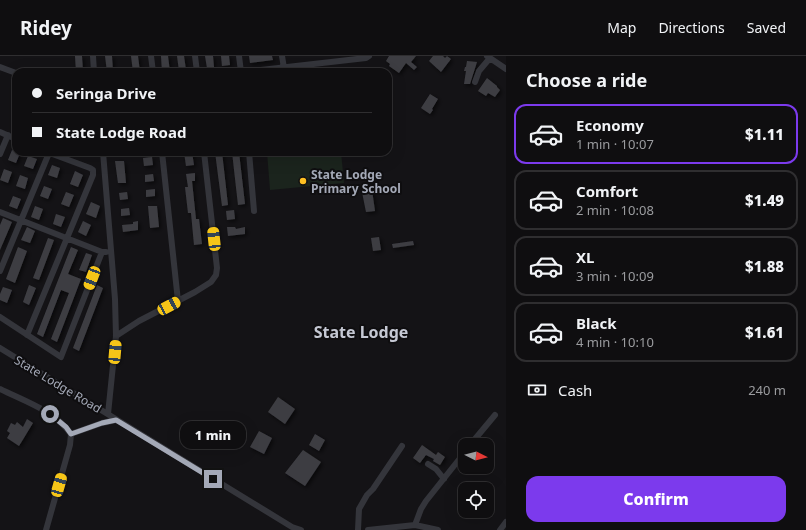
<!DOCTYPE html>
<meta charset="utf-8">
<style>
:root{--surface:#0f0e10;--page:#1d1c1e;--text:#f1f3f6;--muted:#9b9c9f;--line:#2f2e30;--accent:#7c3aed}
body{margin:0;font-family:"Noto Sans",sans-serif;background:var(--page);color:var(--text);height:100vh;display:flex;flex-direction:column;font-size:15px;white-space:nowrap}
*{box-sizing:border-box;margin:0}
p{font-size:13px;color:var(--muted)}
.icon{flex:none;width:22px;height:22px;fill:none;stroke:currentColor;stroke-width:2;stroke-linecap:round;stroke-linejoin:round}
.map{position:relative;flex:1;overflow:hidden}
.side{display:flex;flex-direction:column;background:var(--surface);width:300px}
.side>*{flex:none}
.guide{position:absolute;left:12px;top:12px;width:380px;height:88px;border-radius:12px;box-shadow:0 4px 16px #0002,0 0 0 1px var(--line);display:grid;align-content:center;height:88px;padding:0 20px;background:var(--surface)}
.needle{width:26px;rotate:96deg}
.fabs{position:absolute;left:458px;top:382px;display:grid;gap:8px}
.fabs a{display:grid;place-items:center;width:36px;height:36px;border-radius:8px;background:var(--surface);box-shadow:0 4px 16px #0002,0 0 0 1px var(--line);font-size:20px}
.end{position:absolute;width:18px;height:18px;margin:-9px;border:5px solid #a4a9b7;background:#111;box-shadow:0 0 0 2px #111}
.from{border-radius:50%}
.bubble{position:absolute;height:28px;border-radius:12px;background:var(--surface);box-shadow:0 4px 16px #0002,0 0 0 1px var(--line);font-size:13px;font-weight:800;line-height:28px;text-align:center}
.car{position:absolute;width:12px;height:24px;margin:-12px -6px;border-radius:5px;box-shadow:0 0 3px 1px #0007;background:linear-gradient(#f5c518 24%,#345 0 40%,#f5c518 0 76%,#345 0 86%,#f5c518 0)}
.guide b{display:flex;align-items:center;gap:14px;height:38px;font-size:15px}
.guide b+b{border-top:1px solid var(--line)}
.guide i{width:10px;height:10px;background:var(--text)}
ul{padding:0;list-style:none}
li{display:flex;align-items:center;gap:12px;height:60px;margin:0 8px 6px;padding:0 12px;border:2px solid var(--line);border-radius:12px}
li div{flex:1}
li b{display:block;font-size:15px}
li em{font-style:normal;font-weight:800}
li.selected{border-color:var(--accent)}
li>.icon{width:36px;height:36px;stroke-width:1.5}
h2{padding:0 20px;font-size:18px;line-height:48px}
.pay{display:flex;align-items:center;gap:10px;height:44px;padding:0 20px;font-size:15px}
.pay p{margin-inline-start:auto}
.cta{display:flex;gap:8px;margin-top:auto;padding:8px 20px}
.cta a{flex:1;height:46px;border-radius:12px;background:var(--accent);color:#fff;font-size:16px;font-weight:800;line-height:46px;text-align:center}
header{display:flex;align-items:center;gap:24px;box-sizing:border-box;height:56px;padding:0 20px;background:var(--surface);border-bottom:1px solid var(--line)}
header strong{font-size:19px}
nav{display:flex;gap:22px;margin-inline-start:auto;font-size:14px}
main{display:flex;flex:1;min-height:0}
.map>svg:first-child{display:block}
.green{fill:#1b241d}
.building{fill:#3e3e43;filter:url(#shadow)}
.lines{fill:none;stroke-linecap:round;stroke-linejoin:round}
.minor{stroke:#34353b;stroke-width:6}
.route{stroke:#a4a9b7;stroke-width:5}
.poi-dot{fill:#ffc022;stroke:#0f0e10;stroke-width:1.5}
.labels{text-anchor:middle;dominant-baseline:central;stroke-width:4;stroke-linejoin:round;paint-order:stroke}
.poi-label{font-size:12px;font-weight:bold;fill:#a4a9b7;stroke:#0f0e10;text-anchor:start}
.street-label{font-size:12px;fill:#a4a9b7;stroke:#0f0e10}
.district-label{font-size:16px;font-weight:bold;fill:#c5c8d3;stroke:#0f0e10}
</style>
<header>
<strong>Ridey</strong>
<nav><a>Map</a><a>Directions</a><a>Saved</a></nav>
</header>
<main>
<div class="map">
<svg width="506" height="474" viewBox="0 0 506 474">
<defs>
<filter id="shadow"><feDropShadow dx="2" dy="2" stdDeviation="2" flood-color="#0009"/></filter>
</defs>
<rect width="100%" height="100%" fill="#141316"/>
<path class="green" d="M267,96H341L344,127L270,134Z"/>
<path class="building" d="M75,0H82L83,16H76Z
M105,0H112L113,16H107Z
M131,0H138L140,16H133Z
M161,0H168L170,16H162Z
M177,0H184L186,14L179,15Z
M205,0H213L214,11L207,12Z
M221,0H229L230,9L222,10Z
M249,0H272L273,4L250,7Z
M389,0H416L411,6L417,11L414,14L406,7L399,17L389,10L390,8L386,5Z
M433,0H443L445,2L447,0L451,3L441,16L429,5Z
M467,5L477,6L470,28H464L466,15H464L465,11H466Z
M487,22L497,30V31L500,34L495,41L488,37L486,40L478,35Z
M430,38L438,43L432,53L433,54L430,58L421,52Z
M12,94L20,97L16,107L8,104Z
M184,96H192L194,109L186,110Z
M215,96H222L228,149L222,150Z
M232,96H239L245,148L238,149Z
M28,100L37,103L33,113L24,110Z
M152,101L153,109L144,110L143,102Z
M115,105H124L126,127H118Z
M52,109L60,112L57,122L48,119Z
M4,113L12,116L8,127L0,124Z
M75,115L83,119L78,131L70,128Z
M195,117V125H192L196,163H199L202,188L194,189L191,157H188L185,131H188L186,118Z
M153,118L154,125L145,126V119Z
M20,119L28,122L25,133L16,130Z
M44,130L52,133L48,143L40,140Z
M155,133V140L146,141V134Z
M372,134L375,155L366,156L362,136Z
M66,136L74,139L69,151L61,148Z
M127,136L128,143L120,144L119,137Z
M13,140L21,143L17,153L9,150Z
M91,146L100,150L96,162L86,158Z
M35,150L43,153L39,164L31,161Z
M148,150H157L159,171L150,172Z
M129,152L130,159L121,160V153Z
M234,154L235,163L227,164L226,155Z
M56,158L65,161L61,171L53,168Z
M3,162L12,166L0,194V169Z
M83,165L91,169L86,180L78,176Z
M138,165V174L123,176L122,169L133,168V166Z
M27,171L35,175L30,187L21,184Z
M227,171H235L236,173L245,171V178L228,180Z
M379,181L381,194L373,195L371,182Z
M48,182L54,184L39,224L33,222Z
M413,185L414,189L393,192L392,188Z
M18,191L27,195L15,227L6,223Z
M71,191L78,194L68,218L81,223L57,286L51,283L69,237L61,234L43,281L37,278Z
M86,197L92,199L86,216L79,214Z
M29,229L36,232L29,249L23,246Z
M97,229L103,232L79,295L73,292Z
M3,231L12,234L7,247L0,244V238Z
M278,341L295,353L285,368L268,356Z
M27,363L33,367L19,390L7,382L10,377L7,375L11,367L15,369L17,366L23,371Z
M259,375L272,382L264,398L250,391Z
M315,378L325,384L319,395L309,389Z
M422,389L436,399L438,396L445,401L440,409L433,405L434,403L426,399L420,407L413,402Z
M303,394L321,406L305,430L285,417Z"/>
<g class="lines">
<path class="minor" d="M93,0L94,16
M151,0L153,16
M195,0L197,16
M239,0L241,16
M282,0L284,12
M487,0L506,13
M0,11L16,17
M242,16L366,2L369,0
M475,26L479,15L490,2
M0,76L16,83
M103,96L115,243L116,280L108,358
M162,96L178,245
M249,96L254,155
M0,98L8,79
M0,156L102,196H106
M0,215L49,97
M0,261L61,301L102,196
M27,279L93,119V114L90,112L47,96
M116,280L139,265L195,236L211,226L216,219L217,212L204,96
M0,292L292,471L301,474
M0,333C24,345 55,355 71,378L70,389L46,474
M71,378L102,367L116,364
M470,389L495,359
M428,408L436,413L444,423
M415,469L421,453L426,445L465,396
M358,474L359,453L367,439L373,433L402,390
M368,474L415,469L438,474
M500,474L506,466"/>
</g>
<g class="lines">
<path class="route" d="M50,358L66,371L71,378L102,367L116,364L213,423"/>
</g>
<circle class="poi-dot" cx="303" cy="125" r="4"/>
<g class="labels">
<g class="poi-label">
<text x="311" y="118">State Lodge<tspan x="311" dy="14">Primary School</tspan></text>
</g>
<g class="street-label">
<text transform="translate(58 328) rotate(31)">State Lodge Road</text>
</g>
<g class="district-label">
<text x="361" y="276">State Lodge</text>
</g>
</g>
</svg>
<div class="fabs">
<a><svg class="needle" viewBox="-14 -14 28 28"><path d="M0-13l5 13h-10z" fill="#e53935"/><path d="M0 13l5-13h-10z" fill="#9b9c9f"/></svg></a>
<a><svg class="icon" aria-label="locate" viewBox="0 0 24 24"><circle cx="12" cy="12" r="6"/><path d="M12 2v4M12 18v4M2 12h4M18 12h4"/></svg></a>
</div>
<i class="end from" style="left:50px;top:358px"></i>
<i class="end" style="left:213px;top:423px"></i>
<div class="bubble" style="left:180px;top:365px;width:66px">1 min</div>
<i class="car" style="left:214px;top:183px;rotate:354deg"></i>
<i class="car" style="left:92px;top:222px;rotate:201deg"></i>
<i class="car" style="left:169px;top:250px;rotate:62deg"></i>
<i class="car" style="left:115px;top:296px;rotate:5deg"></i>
<i class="car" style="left:59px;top:429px;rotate:16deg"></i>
<div class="guide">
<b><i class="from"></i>Seringa Drive</b>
<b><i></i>State Lodge Road</b>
</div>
</div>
<section class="side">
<h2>Choose a ride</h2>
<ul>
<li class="selected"><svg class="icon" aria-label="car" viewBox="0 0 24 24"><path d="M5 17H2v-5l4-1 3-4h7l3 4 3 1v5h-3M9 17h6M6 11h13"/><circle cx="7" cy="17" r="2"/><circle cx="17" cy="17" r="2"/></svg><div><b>Economy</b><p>1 min · 10:07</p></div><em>$1.11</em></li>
<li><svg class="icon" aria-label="car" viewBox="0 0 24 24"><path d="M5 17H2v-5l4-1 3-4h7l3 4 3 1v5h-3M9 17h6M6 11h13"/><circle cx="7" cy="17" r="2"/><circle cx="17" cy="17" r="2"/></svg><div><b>Comfort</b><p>2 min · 10:08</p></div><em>$1.49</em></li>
<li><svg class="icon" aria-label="car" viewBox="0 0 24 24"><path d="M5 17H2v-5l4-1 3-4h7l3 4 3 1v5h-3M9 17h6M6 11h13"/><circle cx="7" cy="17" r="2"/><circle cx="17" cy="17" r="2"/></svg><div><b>XL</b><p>3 min · 10:09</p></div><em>$1.88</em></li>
<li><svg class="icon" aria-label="car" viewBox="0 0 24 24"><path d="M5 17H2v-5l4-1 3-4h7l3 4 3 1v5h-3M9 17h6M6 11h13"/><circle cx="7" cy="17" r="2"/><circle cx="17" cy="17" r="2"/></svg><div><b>Black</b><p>4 min · 10:10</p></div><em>$1.61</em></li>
</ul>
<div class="pay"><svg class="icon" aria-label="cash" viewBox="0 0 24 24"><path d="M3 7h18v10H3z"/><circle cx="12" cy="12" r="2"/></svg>Cash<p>240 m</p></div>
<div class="cta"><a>Confirm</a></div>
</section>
</main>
